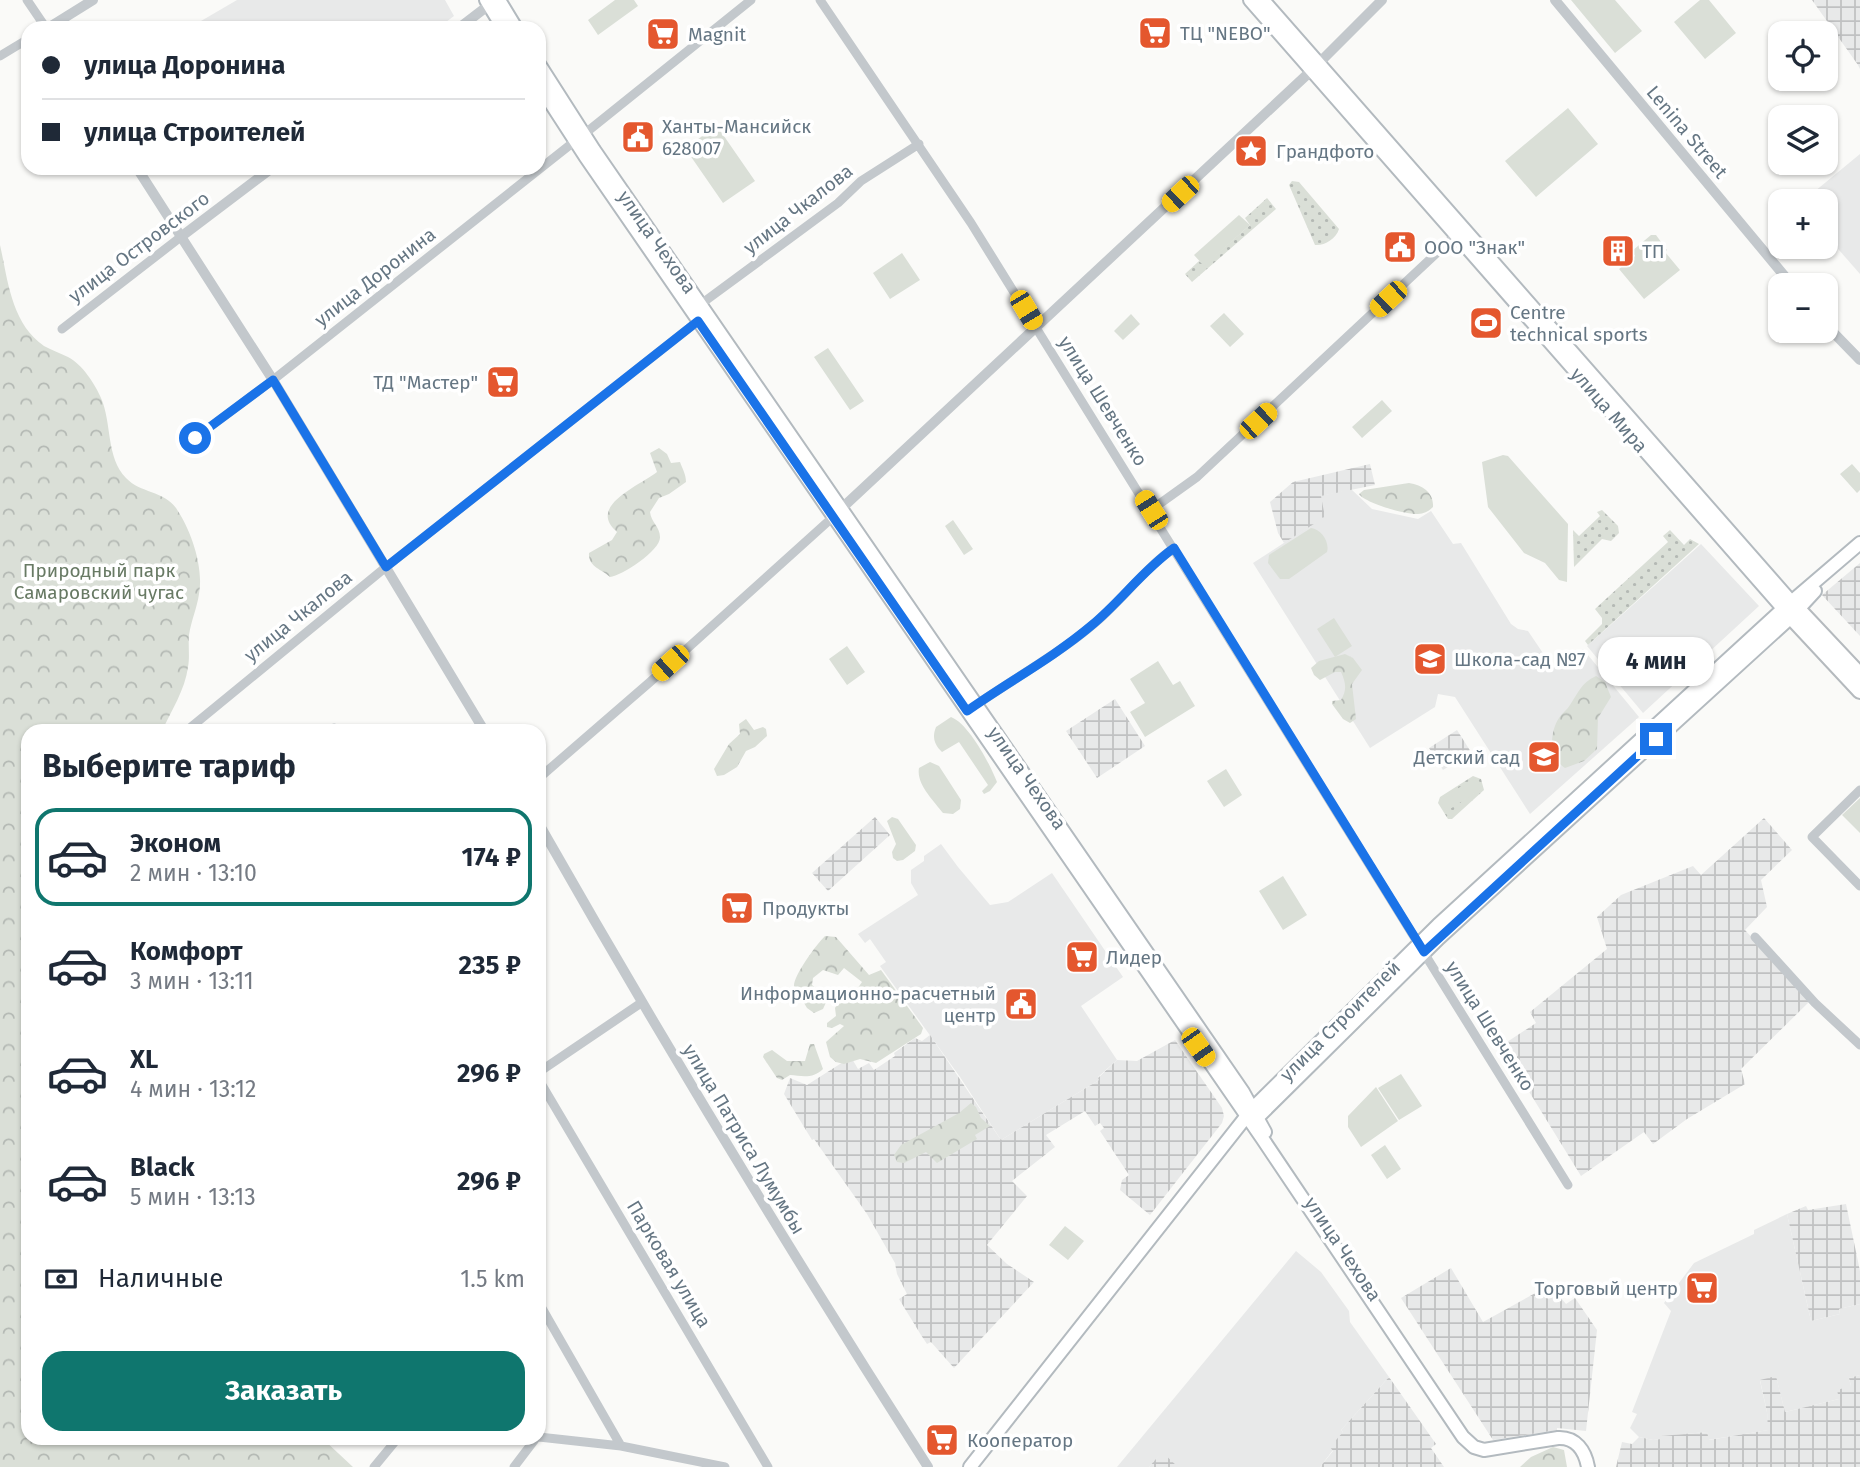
<!DOCTYPE html>
<html lang="ru">
<meta charset="utf-8">
<style>
:root{--surface:#fff;--page:#f6f6f7;--text:#1f2937;--muted:#747a83;--line:#e0e1e3;--accent:#0f766e}
body{margin:0;font-family:"Fira Sans",sans-serif;background:var(--page);color:var(--text);height:100vh;display:flex;flex-direction:column;font-size:26px;white-space:nowrap}
*{box-sizing:border-box;margin:0}
p{font-size:23px;color:var(--muted)}
.icon{flex:none;width:38px;height:38px;fill:none;stroke:currentColor;stroke-width:2;stroke-linecap:round;stroke-linejoin:round}
.map{position:relative;flex:1;overflow:hidden}
.drawer{position:absolute;left:21px;top:724px;width:525px;height:721px;display:flex;flex-direction:column;background:var(--surface);border-radius:21px;box-shadow:0 2px 5px #0004}
.drawer>*{flex:none}
.banner{position:absolute;left:21px;top:21px;width:525px;height:154px;border-radius:21px;box-shadow:0 2px 5px #0004;display:grid;align-content:center;height:154px;padding:0 21px;background:var(--surface)}
.fabs{position:absolute;left:1768px;top:21px;display:grid;gap:14px}
.fabs a{display:grid;place-items:center;width:70px;height:70px;border-radius:14px;background:var(--surface);box-shadow:0 2px 5px #0004;font-size:35px}
.end{position:absolute;width:32px;height:32px;margin:-16px;border:9px solid #1a73e8;background:#fff;box-shadow:0 0 0 4px #fff}
.from{border-radius:50%}
.bubble{position:absolute;height:49px;border-radius:21px;background:var(--surface);box-shadow:0 2px 5px #0004;font-size:23px;font-weight:700;line-height:49px;text-align:center}
.car{position:absolute;width:21px;height:42px;margin:-21px -10px;border-radius:9px;box-shadow:0 0 5px 2px #0007;background:linear-gradient(#f5c518 24%,#345 0 40%,#f5c518 0 76%,#345 0 86%,#f5c518 0)}
.banner b{display:flex;align-items:center;gap:24px;height:66px;font-size:26px}
.banner b+b{border-top:2px solid var(--line)}
.banner i{width:18px;height:18px;background:var(--text)}
ul{padding:0;list-style:none}
li{display:flex;align-items:center;gap:21px;height:98px;margin:0 14px 10px;padding:0 7px;border:4px solid transparent;border-radius:21px}
li div{flex:1}
li b{display:block;font-size:26px}
li em{font-style:normal;font-weight:700}
li.on{border-color:var(--accent)}
li>.icon{width:63px;height:63px;stroke-width:1.5}
h2{padding:0 21px;font-size:32px;line-height:84px}
.pay{display:flex;align-items:center;gap:18px;height:77px;padding:0 21px;font-size:26px}
.pay p{margin-inline-start:auto}
.primary-button{display:flex;gap:14px;margin-top:auto;padding:14px 21px}
.primary-button a{flex:1;height:80px;border-radius:21px;background:var(--accent);color:#fff;font-size:28px;font-weight:700;line-height:80px;text-align:center}
.map>svg:first-child{display:block}
.built{fill:#e8e9e9}
.industrial{fill:url(#industrial-grid)}
.grass{fill:url(#grass-dots);fill-rule:evenodd}
.forest{fill:url(#forest-crowns)}
.park{fill:#dadfd7}
.lines{fill:none;stroke-linecap:round;stroke-linejoin:round}
.secondary-casing{stroke:#b3babf;stroke-width:16}
.primary-casing{stroke:#b5babe;stroke-width:18}
.minor{stroke:#c3c8cc;stroke-width:9}
.tertiary{stroke:#c3c8cc;stroke-width:10}
.secondary{stroke:#fff;stroke-width:12}
.primary{stroke:#fff;stroke-width:14}
.route{stroke:#1a73e8;stroke-width:9}
.labels{text-anchor:middle;dominant-baseline:central;stroke-width:7;stroke-linejoin:round;paint-order:stroke}
.poi-label{font-size:19px;fill:#657683;stroke:#fff;text-anchor:start}
.street-label{font-size:19px;fill:#657683;stroke:#fff}
.park-label{font-size:19px;fill:#687a64;stroke:#fff}
</style>
<div class="map">
<svg width="1860" height="1467" viewBox="0 0 1860 1467">
<defs>
<pattern id="industrial-grid" width="8" height="8" patternUnits="userSpaceOnUse" patternTransform="scale(1.75)"><rect width="8" height="8" fill="#e8e9e9"/><path d="M0 4h8M4 0v8" fill="none" stroke="#c0c1c2"/></pattern>
<pattern id="grass-dots" width="8" height="8" patternUnits="userSpaceOnUse" patternTransform="scale(1.75)"><rect width="8" height="8" fill="#dadfd7"/><path d="M2 2h.1M6 6h.1" fill="none" stroke="#b4b9b4" stroke-width="1.8" stroke-linecap="round"/></pattern>
<pattern id="forest-crowns" width="20" height="18" patternUnits="userSpaceOnUse" patternTransform="scale(1.75)"><rect width="20" height="18" fill="#dadfd7"/><path d="M2 6a3 3 0 1 1 6 0M12 15a3 3 0 1 1 6 0" fill="none" stroke="#b4b9b4"/></pattern>
</defs>
<rect width="100%" height="100%" fill="#fafaf8"/>
<path class="built" d="M237,0H445L454,16L438,28H189Z
M1860,154V274L1825,234V201H1803Z
M1351,489L1372,509L1418,519L1431,511L1453,544L1461,543L1511,624L1518,629L1528,631L1553,668L1583,649L1639,717L1530,814L1455,697L1438,694L1435,707L1370,748L1253,563L1316,522L1320,496Z
M1701,544L1759,606L1643,713L1587,646Z
M941,844L958,867L990,905L1008,902L1052,873L1123,977L1081,1006L1117,1060L1098,1077L1099,1080L1001,1140L960,1077L880,966L886,962L870,939L865,943L858,934L918,895L911,883V870L924,861V856Z
M1787,1214L1811,1321L1840,1314L1839,1309L1860,1304V1375L1849,1378L1851,1386L1839,1399L1785,1412L1776,1377L1760,1381L1767,1412L1769,1430L1708,1440L1707,1432L1662,1436V1439L1653,1440L1639,1437L1630,1428L1637,1414L1632,1412L1671,1311L1664,1303L1694,1263L1754,1234V1230Z
M1296,1251L1321,1272L1349,1311L1350,1322L1389,1377L1341,1430L1343,1432L1333,1450L1320,1467H1176L1162,1453L1149,1467H1117Z"/>
<path class="industrial" d="M1812,0H1860V69L1858,65Z
M1370,464L1375,485L1321,496L1325,517L1317,519V522L1284,543L1278,533L1270,502L1293,482Z
M1860,563V636L1822,595Z
M1115,699L1145,746L1097,778L1066,731Z
M1457,730L1471,752L1443,770L1429,748Z
M875,817L890,835L828,891L812,873Z
M1764,818L1792,850L1761,880L1767,907L1745,930L1810,1001L1741,1069L1745,1084L1687,1119L1653,1144L1644,1132L1581,1176L1501,1046L1536,1023L1530,1012L1607,949L1597,917L1621,895L1693,866L1701,875Z
M930,1035L1001,1140L1099,1080L1098,1078L1117,1060L1137,1061L1175,1040L1222,1108L1224,1116L1222,1123L1150,1215L1120,1190L1122,1180L1129,1175L1100,1131L1104,1128L1100,1123L1095,1126L1085,1111L1046,1135L1055,1147L1012,1181L1027,1196L987,1245L1007,1264L1034,1282L954,1368L931,1342L927,1344L921,1335L899,1299L907,1294L897,1274L895,1263L867,1214L814,1139L812,1140L784,1094L790,1078L807,1085L851,1057L858,1069L869,1063L874,1070L895,1056L894,1053L915,1038L922,1041Z
M1846,1204L1860,1271V1304L1839,1309L1840,1314L1811,1321L1787,1214L1806,1206L1808,1210Z
M1451,1268L1483,1322L1550,1285L1566,1304L1575,1298L1597,1330L1586,1431L1557,1428V1430L1493,1440L1401,1298Z
M1860,1375V1467H1616L1622,1442L1632,1444L1639,1437L1653,1440L1661,1439V1436L1707,1432L1709,1440L1768,1430L1767,1412L1760,1380L1776,1376L1785,1412L1839,1399L1837,1390L1851,1386L1849,1378Z
M1389,1377L1436,1444L1431,1448L1444,1467H1320L1333,1451L1330,1447L1343,1432L1341,1430Z
M1162,1452L1177,1466L1176,1467H1149Z"/>
<path class="grass" d="M1292,181L1299,182L1339,229C1336,239 1324,246 1315,245L1289,185Z
M1267,198L1276,209L1192,282L1185,274L1199,261L1204,265L1250,225L1245,218Z
M1602,510L1618,526L1619,533L1611,541L1602,539L1574,567L1573,530L1579,536L1600,516L1597,512Z
M1670,530L1684,545L1690,539L1699,544L1588,645L1585,641L1602,624V618L1595,609L1668,542L1663,536Z
M1473,776L1481,779L1484,790L1452,819H1448L1438,803L1440,797ZM1474,779L1480,789L1447,810L1441,800Z"/>
<path class="forest" d="M0,245C8,280 11,323 44,346C51,350 60,353 68,357C82,364 95,384 101,398C112,423 106,458 126,478C140,493 164,491 176,508C191,530 204,567 199,594C197,608 191,621 189,635C188,646 190,657 188,667C185,690 171,711 162,731L28,732V1438L323,1439L353,1467H0Z
M659,448L667,454L671,463L680,462C682,468 686,474 686,482L669,494L659,498L650,512C651,522 660,527 660,537C661,550 622,576 610,577C602,569 588,567 589,553L612,540L617,532C586,506 641,485 657,472L650,453Z
M1409,483C1423,485 1434,493 1433,507C1429,511 1424,514 1418,514C1406,515 1365,503 1359,494L1364,490Z
M1345,654L1353,658L1362,670L1352,684L1356,719L1350,723L1343,719L1332,704V701L1341,700C1347,690 1346,683 1341,672H1335L1320,680L1314,675L1311,668L1319,661Z
M1596,676L1605,682L1611,697L1598,718L1597,749L1584,761L1565,768C1549,758 1549,733 1559,718C1562,713 1567,710 1570,705C1578,693 1581,683 1596,676Z
M746,719L754,730L763,727L766,729L767,736L755,747L746,751L737,767L724,775L717,776L714,769L729,744L740,734L739,724Z
M825,936L836,937L869,975L881,970L923,1028L921,1034L876,1063L860,1059L844,1064L836,1062L830,1057L826,1042L844,1026L840,1024L832,1028L827,1027V1023L836,1016L835,1008L840,999L853,995L862,982L844,968L838,975L823,970L813,978L812,985L828,998L823,1009L814,1013L807,1008L794,986C794,975 816,945 825,936Z
M810,1044H814L823,1069C813,1079 802,1076 790,1075L782,1080L777,1078L763,1057L764,1054L772,1050L787,1061H805Z
M971,1103L976,1107L981,1118L990,1126L975,1135L977,1139L937,1163L926,1152L904,1163L897,1162L894,1155L901,1145L959,1113Z
M1553,1447L1564,1450L1567,1467H1520L1531,1457Z"/>
<path class="park" d="M615,0H634L638,6L598,35L588,20Z
M1571,0H1615L1642,31L1615,53Z
M1700,0H1709L1736,33L1705,59L1674,22Z
M1568,108L1598,144L1536,197L1505,161Z
M717,126L755,181L723,203L685,148Z
M1239,215L1250,225L1204,266L1194,255Z
M1651,235H1656L1667,250L1665,252L1680,270L1644,299L1619,269L1635,256L1632,251Z
M902,253L920,280L890,299L873,273Z
M1224,313L1244,334L1230,347L1210,326Z
M1131,314L1140,324L1123,340L1114,331Z
M828,348L864,401L850,410L814,357Z
M1382,400L1392,411L1362,438L1352,427Z
M1503,455L1508,456L1568,524L1567,582L1559,580L1545,563L1524,553L1488,507L1482,462Z
M1852,464L1860,473V490L1857,493L1840,474Z
M953,520L973,549L964,555L945,526Z
M1311,528C1321,529 1330,542 1327,552L1289,579H1280L1268,563L1269,555Z
M1334,618L1352,646L1335,657L1317,629Z
M847,646L865,672L847,685L829,659Z
M1158,661L1173,685L1180,681L1195,706L1145,737L1130,712L1145,703L1130,679Z
M951,717C969,724 990,764 997,782L990,791L984,794L982,791L988,785L959,742L942,752C934,744 932,737 936,727Z
M930,762L939,766L961,800L960,809L953,814L943,813C934,801 916,784 919,768Z
M1226,769L1242,795L1224,807L1207,781Z
M1474,778L1481,789L1447,811L1440,800Z
M1860,798V833L1842,815Z
M892,817L898,819L916,845L915,851L903,860L897,861L893,858L892,852L896,844L887,821Z
M1283,876L1307,915L1283,930L1259,891Z
M1401,1074L1422,1106L1399,1120L1378,1088Z
M1376,1087L1398,1121L1361,1147L1348,1127V1116Z
M1385,1145L1401,1169L1387,1179L1371,1155Z
M1065,1226L1084,1241L1068,1260L1049,1245Z"/>
<g class="lines">
<defs>
<path id="secondary" d="M486,0L503,28
M499,0L516,28
M1250,0L1788,614
M1263,0L1795,606
M539,64L594,150L1243,1092L1265,1132
M539,85L585,156L1262,1138L1463,1437L1474,1447L1484,1450L1558,1438C1576,1437 1585,1451 1588,1467
M1254,1121L1439,938L1791,617L1815,591
M970,1467L1253,1108L1438,925L1783,609L1860,543"/>
<path id="primary" d="M1798,609L1860,675
M1791,617L1860,691"/>
</defs>
<use href="#secondary" class="secondary-casing"/>
<use href="#primary" class="primary-casing"/>
<path class="minor" d="M27,0L46,28
M820,0L971,223L1568,1185
M0,56L28,39
M583,135L751,0
M701,304L838,203L861,181L919,144
M62,329L182,236
M195,438L273,380L575,141
M1151,510L1197,477L1456,235
M976,705C1016,677 1059,654 1096,622C1124,598 1144,569 1174,548
M334,728L336,732
M185,732L386,567L698,321
M539,778L650,682L833,517
M1860,790L1812,837L1860,886
M1755,937L1815,1003L1860,1045
M539,1072L641,1003
M539,1080L768,1467
M539,1303L621,1446
M539,1437L621,1446L725,1467
M374,1467L398,1438
M514,1467L536,1438"/>
<path class="tertiary" d="M1555,0L1792,285
M48,28L93,0
M459,28L489,5
M1319,63L1382,0
M137,168L273,380L485,732
M182,236L272,168
M1825,324L1860,360
M841,509L1312,70
M539,824C663,1042 793,1256 928,1467"/>
<use href="#secondary" class="secondary"/>
<use href="#primary" class="primary"/>
</g>
<g class="lines">
<path class="route" d="M195,438L273,380L386,567L698,321L967,711C1008,682 1053,658 1092,625C1121,601 1143,570 1174,548L1424,952L1656,739"/>
</g>
<defs>
<symbol id="supermarket-square" viewBox="-11 -11 22 22"><rect x="-9" y="-9" width="18" height="18" rx="4" fill="#e4572e" stroke="#fff"/><path d="M-6-5.5h2.5l.6 2H6L4.5 2H-2.5L-4.4-4H-6ZM-1.5 3.2a1.3 1.3 0 1 0 .1 0ZM3 3.2a1.3 1.3 0 1 0 .1 0Z" fill="#fff"/></symbol>
<symbol id="civic-square" viewBox="-11 -11 22 22"><rect x="-9" y="-9" width="18" height="18" rx="4" fill="#e4572e" stroke="#fff"/><path d="M-.6-6.5H3V-4.5H.6V-3L4-1V1h2V6H-6V1h2V-1L-.6-3ZM-1.2 2.5V6h2.4V2.5Z" fill="#fff"/></symbol>
<symbol id="sight-square" viewBox="-11 -11 22 22"><rect x="-9" y="-9" width="18" height="18" rx="4" fill="#e4572e" stroke="#fff"/><path d="M0-6L1.8-2.2L6-1.7L2.9 1.2L3.7 5.4L0 3.3L-3.7 5.4L-2.9 1.2L-6-1.7L-1.8-2.2Z" fill="#fff"/></symbol>
<symbol id="building-square" viewBox="-11 -11 22 22"><rect x="-9" y="-9" width="18" height="18" rx="4" fill="#e4572e" stroke="#fff"/><path d="M-4-6H4V6H1V3H-1V6H-4ZM-2.5-4.3h1.7v1.8h-1.7ZM.8-4.3h1.7v1.8H.8ZM-2.5-1h1.7V.8h-1.7ZM.8-1h1.7V.8H.8Z" fill="#fff"/></symbol>
<symbol id="stadium-square" viewBox="-11 -11 22 22"><rect x="-9" y="-9" width="18" height="18" rx="4" fill="#e4572e" stroke="#fff"/><path d="M0-5a6.5 5 0 1 0 0 10a6.5 5 0 1 0 0-10ZM-3.5-1.8h7v3.6h-7Z" fill="#fff"/></symbol>
<symbol id="school-square" viewBox="-11 -11 22 22"><rect x="-9" y="-9" width="18" height="18" rx="4" fill="#e4572e" stroke="#fff"/><path d="M0-5L7-2L0 1L-7-2ZM-4 1L0 2.5L4 1V4Q0 6-4 4Z" fill="#fff"/></symbol>
</defs>
<g fill-rule="evenodd">
<use href="#supermarket-square" x="1136" y="14" width="38" height="38"/>
<use href="#supermarket-square" x="644" y="15" width="38" height="38"/>
<use href="#civic-square" x="619" y="118" width="38" height="38"/>
<use href="#sight-square" x="1232" y="132" width="38" height="38"/>
<use href="#civic-square" x="1381" y="228" width="38" height="38"/>
<use href="#building-square" x="1599" y="232" width="38" height="38"/>
<use href="#stadium-square" x="1467" y="304" width="38" height="38"/>
<use href="#supermarket-square" x="484" y="363" width="38" height="38"/>
<use href="#school-square" x="1411" y="640" width="38" height="38"/>
<use href="#school-square" x="1525" y="738" width="38" height="38"/>
<use href="#supermarket-square" x="718" y="889" width="38" height="38"/>
<use href="#supermarket-square" x="1063" y="938" width="38" height="38"/>
<use href="#civic-square" x="1002" y="985" width="38" height="38"/>
<use href="#supermarket-square" x="1683" y="1269" width="38" height="38"/>
<use href="#supermarket-square" x="923" y="1421" width="38" height="38"/>
</g>
<g class="labels">
<g class="poi-label">
<text x="1180" y="33">ТЦ "NEBO"</text>
<text x="688" y="34">Magnit</text>
<text x="662" y="126">Ханты-Мансийск<tspan x="662" dy="22">628007</tspan></text>
<text x="1276" y="151">Грандфото</text>
<text x="1424" y="247">ООО "Знак"</text>
<text x="1642" y="251">ТП</text>
<text x="1510" y="312">Centre<tspan x="1510" dy="22">technical sports</tspan></text>
<text x="478" y="382" text-anchor="end">ТД "Мастер"</text>
<text x="1454" y="659">Школа-сад №7</text>
<text x="1520" y="757" text-anchor="end">Детский сад</text>
<text x="762" y="908">Продукты</text>
<text x="1106" y="957">Лидер</text>
<text x="996" y="993" text-anchor="end">Информационно-расчетный<tspan x="996" dy="22">центр</tspan></text>
<text x="1678" y="1288" text-anchor="end">Торговый центр</text>
<text x="967" y="1440">Кооператор</text>
</g>
<g class="street-label">
<text transform="translate(1687 132) rotate(50)">Lenina Street</text>
<text transform="translate(798 209) rotate(-38)">улица Чкалова</text>
<text transform="translate(657 242) rotate(55)">улица Чехова</text>
<text transform="translate(139 247) rotate(-37)">улица Островского</text>
<text transform="translate(375 277) rotate(-38)">улица Доронина</text>
<text transform="translate(1103 401) rotate(58)">улица Шевченко</text>
<text transform="translate(1609 410) rotate(49)">улица Мира</text>
<text transform="translate(298 616) rotate(-39)">улица Чкалова</text>
<text transform="translate(1027 778) rotate(55)">улица Чехова</text>
<text transform="translate(1340 1021) rotate(-45)">улица Строителей</text>
<text transform="translate(1490 1026) rotate(58)">улица Шевченко</text>
<text transform="translate(744 1139) rotate(59)">улица Патриса Лумумбы</text>
<text transform="translate(1343 1249) rotate(56)">улица Чехова</text>
<text transform="translate(669 1264) rotate(59)">Парковая улица</text>
</g>
<g class="park-label">
<text x="99" y="570">Природный парк<tspan x="99" dy="22">Самаровский чугас</tspan></text>
</g>
</g>
</svg>
<div class="fabs">
<a><svg class="icon" aria-label="locate" viewBox="0 0 24 24"><circle cx="12" cy="12" r="6"/><path d="M12 2v4M12 18v4M2 12h4M18 12h4"/></svg></a>
<a><svg class="icon" aria-label="layers" viewBox="0 0 24 24"><path d="M12 4l9 5-9 5-9-5zM3 14l9 5 9-5"/></svg></a>
<a>+</a>
<a>−</a>
</div>
<i class="end from" style="left:195px;top:438px"></i>
<i class="end" style="left:1656px;top:739px"></i>
<div class="bubble" style="left:1598px;top:637px;width:116px">4 мин</div>
<i class="car" style="left:1180px;top:194px;rotate:227deg"></i>
<i class="car" style="left:1388px;top:299px;rotate:227deg"></i>
<i class="car" style="left:1026px;top:310px;rotate:149deg"></i>
<i class="car" style="left:1258px;top:421px;rotate:47deg"></i>
<i class="car" style="left:1151px;top:510px;rotate:328deg"></i>
<i class="car" style="left:670px;top:663px;rotate:228deg"></i>
<i class="car" style="left:1198px;top:1047px;rotate:145deg"></i>
<div class="banner">
<b><i class="from"></i>улица Доронина</b>
<b><i></i>улица Строителей</b>
</div>
<section class="drawer">
<h2>Выберите тариф</h2>
<ul>
<li class="on"><svg class="icon" aria-label="car" viewBox="0 0 24 24"><path d="M5 17H2v-5l4-1 3-4h7l3 4 3 1v5h-3M9 17h6M6 11h13"/><circle cx="7" cy="17" r="2"/><circle cx="17" cy="17" r="2"/></svg><div><b>Эконом</b><p>2 мин · 13:10</p></div><em>174 ₽</em></li>
<li><svg class="icon" aria-label="car" viewBox="0 0 24 24"><path d="M5 17H2v-5l4-1 3-4h7l3 4 3 1v5h-3M9 17h6M6 11h13"/><circle cx="7" cy="17" r="2"/><circle cx="17" cy="17" r="2"/></svg><div><b>Комфорт</b><p>3 мин · 13:11</p></div><em>235 ₽</em></li>
<li><svg class="icon" aria-label="car" viewBox="0 0 24 24"><path d="M5 17H2v-5l4-1 3-4h7l3 4 3 1v5h-3M9 17h6M6 11h13"/><circle cx="7" cy="17" r="2"/><circle cx="17" cy="17" r="2"/></svg><div><b>XL</b><p>4 мин · 13:12</p></div><em>296 ₽</em></li>
<li><svg class="icon" aria-label="car" viewBox="0 0 24 24"><path d="M5 17H2v-5l4-1 3-4h7l3 4 3 1v5h-3M9 17h6M6 11h13"/><circle cx="7" cy="17" r="2"/><circle cx="17" cy="17" r="2"/></svg><div><b>Black</b><p>5 мин · 13:13</p></div><em>296 ₽</em></li>
</ul>
<div class="pay"><svg class="icon" aria-label="cash" viewBox="0 0 24 24"><path d="M3 7h18v10H3z"/><circle cx="12" cy="12" r="2"/></svg>Наличные<p>1.5 km</p></div>
<div class="primary-button"><a>Заказать</a></div>
</section>
</div>
